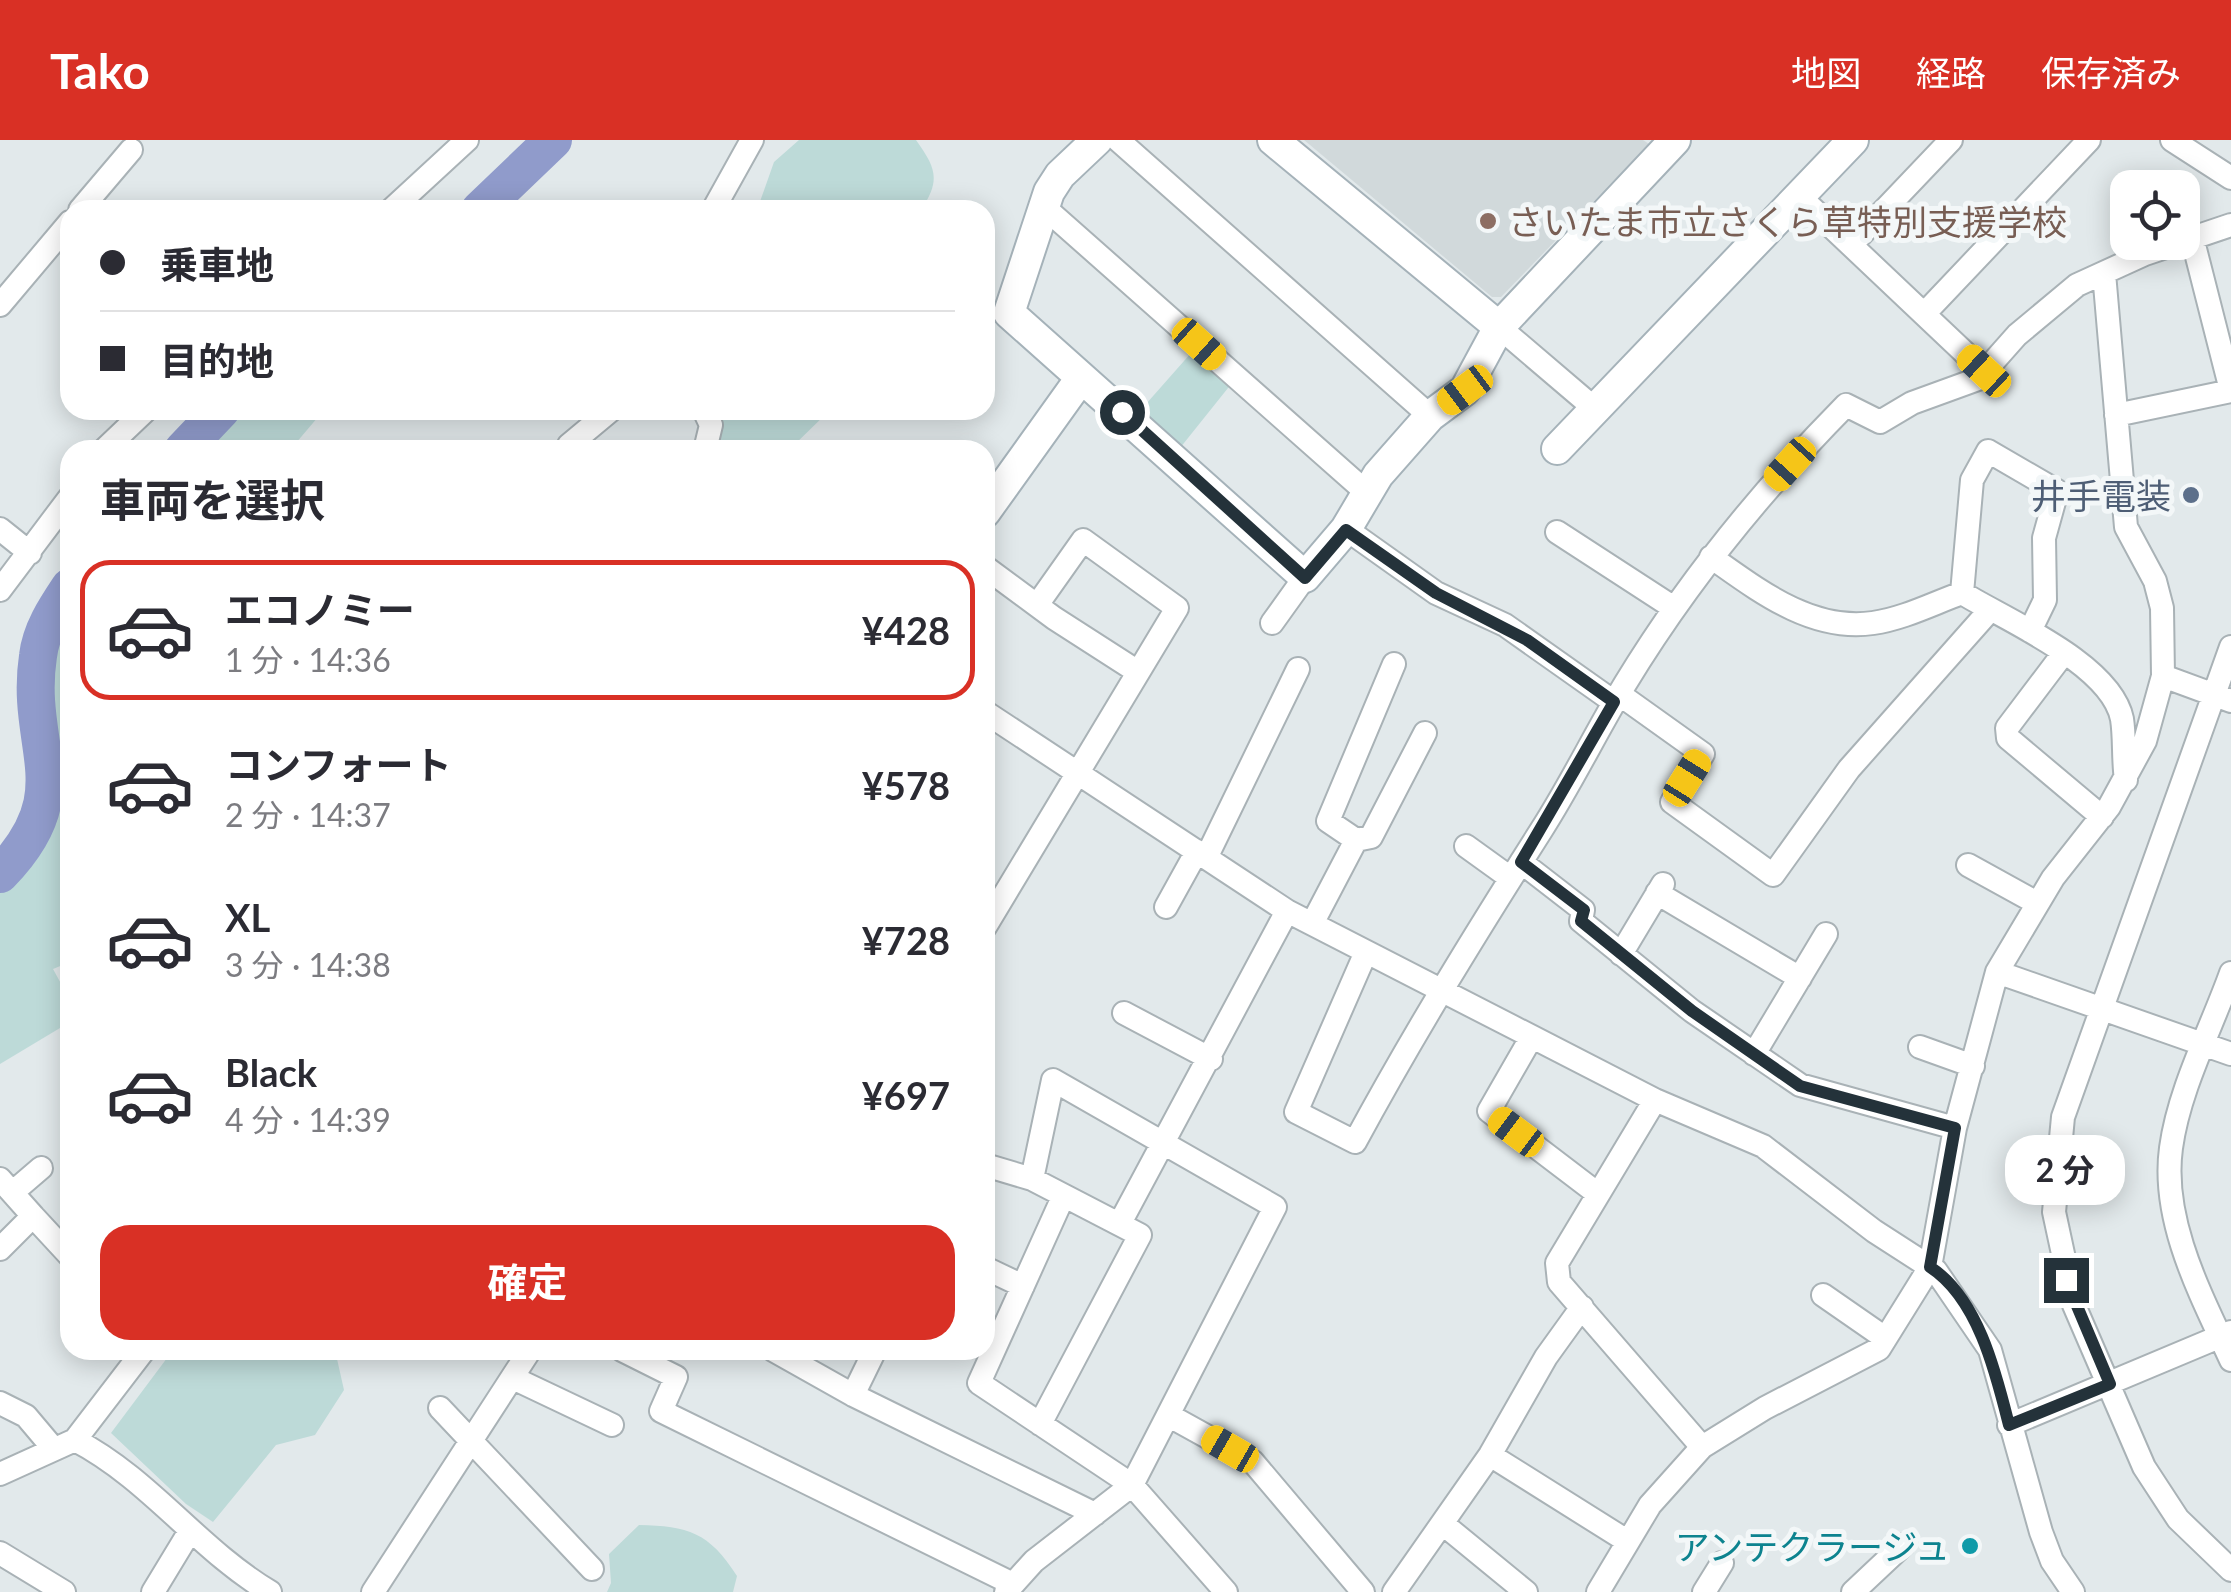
<!DOCTYPE html>
<html lang="ja">
<meta charset="utf-8">
<style>
:root{--surface:#fff;--page:#f7f7f7;--text:#2b2b33;--muted:#7c7c81;--line:#e1e1e2;--accent:#d93025}
body{margin:0;font-family:Lato,"Noto Sans JP",sans-serif;background:var(--page);color:var(--text);height:100vh;display:flex;flex-direction:column;font-size:38px;white-space:nowrap}
*{box-sizing:border-box;margin:0}
p{font-size:32px;color:var(--muted)}
.icon{flex:none;width:55px;height:55px;fill:none;stroke:currentColor;stroke-width:2;stroke-linecap:round;stroke-linejoin:round}
.map{position:relative;flex:1;overflow:hidden}
.drawer{position:absolute;left:60px;top:300px;width:935px;height:920px;display:flex;flex-direction:column;background:var(--surface);border-radius:30px;box-shadow:0 5px 25px #0003}
.drawer>*{flex:none}
.top-card{position:absolute;left:60px;top:60px;width:935px;height:220px;border-radius:30px;box-shadow:0 5px 25px #0003;display:grid;align-content:center;height:220px;padding:0 40px;background:var(--surface)}
.buttons{position:absolute;left:2110px;top:30px;display:grid;gap:20px}
.buttons a{display:grid;place-items:center;width:90px;height:90px;border-radius:20px;background:var(--surface);box-shadow:0 5px 25px #0003;font-size:50px}
.end{position:absolute;width:45px;height:45px;margin:-22px;border:12px solid #24323a;background:#fff;box-shadow:0 0 0 5px #fff}
.from{border-radius:50%}
.bubble{position:absolute;height:70px;border-radius:30px;background:var(--surface);box-shadow:0 5px 25px #0003;font-size:32px;font-weight:700;line-height:70px;text-align:center}
.car{position:absolute;width:30px;height:60px;margin:-30px -15px;border-radius:12px;box-shadow:0 0 8px 2px #0007;background:linear-gradient(#f5c518 24%,#345 0 40%,#f5c518 0 76%,#345 0 86%,#f5c518 0)}
.top-card b{display:flex;align-items:center;gap:35px;height:95px;font-size:38px}
.top-card b+b{border-top:2px solid var(--line)}
.top-card i{width:25px;height:25px;background:var(--text)}
ul{padding:0;list-style:none}
li{display:flex;align-items:center;gap:30px;height:140px;margin:0 20px 15px;padding:0 20px;border:5px solid transparent;border-radius:30px}
li div{flex:1}
li b{display:block;font-size:38px}
li em{font-style:normal;font-weight:700}
li.on{border-color:var(--accent)}
li>.icon{width:90px;height:90px;stroke-width:1.5}
h2{padding:0 40px;font-size:45px;line-height:120px}
.action{display:flex;gap:20px;margin-top:auto;padding:20px 40px}
.action a{flex:1;height:115px;border-radius:30px;background:var(--accent);color:#fff;font-size:40px;font-weight:700;line-height:115px;text-align:center}
header{display:flex;align-items:center;gap:60px;box-sizing:border-box;height:140px;padding:0 50px;background:var(--accent);color:#fff}
header strong{font-size:48px}
nav{display:flex;gap:55px;margin-inline-start:auto;font-size:35px}
.map>svg:first-child{display:block}
.built{fill:#d1d9db}
.green{fill:#bddad8}
.lines{fill:none;stroke-linecap:round;stroke-linejoin:round}
.river{stroke:#909bcb;stroke-width:38}
.street-casing{stroke:#a9b2b6;stroke-width:26}
.secondary-casing{stroke:#a5b2b9;stroke-width:34}
.street{stroke:#fff;stroke-width:22}
.secondary{stroke:#fff;stroke-width:30}
.route{stroke:#24323a;stroke-width:12}
.education-dot{fill:#8d6e63;stroke:#f3f7f8;stroke-width:4}
.service-dot{fill:#5c6f8a;stroke:#f3f7f8;stroke-width:4}
.culture-dot{fill:#0f9aa8;stroke:#f3f7f8;stroke-width:4}
.labels{text-anchor:middle;dominant-baseline:central;stroke-width:10;stroke-linejoin:round;paint-order:stroke}
.education-label{font-size:35px;fill:#785e54;stroke:#f3f7f8;text-anchor:start}
.service-label{font-size:35px;fill:#4e5e75;stroke:#f3f7f8;text-anchor:end}
.culture-label{font-size:35px;fill:#0d838f;stroke:#f3f7f8;text-anchor:end}
</style>
<header>
<strong>Tako</strong>
<nav><a>地図</a><a>経路</a><a>保存済み</a></nav>
</header>
<div class="map">
<svg width="2231" height="1452" viewBox="0 0 2231 1452">
<rect width="100%" height="100%" fill="#e2e9eb"/>
<path class="built" d="M1304,0H1643L1649,4L1501,157H1492Z"/>
<path class="green" d="M799,0H916C936,28 941,40 921,70H757L774,22Z
M1199,204L1236,238L1172,318L1131,281Z
M232,270H324L290,310H192Z
M716,270H830L789,310H714Z
M70,471V822L53,829L70,860V882L0,924V737L29,702L52,595L48,518Z
M173,1210H335L344,1250L315,1295L276,1305L213,1382L186,1364L111,1293Z
M639,1385C688,1386 709,1392 737,1436L733,1452H607L611,1443L609,1414Z"/>
<g class="lines">
<path class="river" d="M480,70L553,0
M183,310L221,270
M0,734C81,651 24,609 38,516C41,490 56,468 70,447"/>
<defs>
<path id="street" d="M1118,0L1430,276
M2172,0L2231,38
M1799,56L1984,231
M1044,67L1365,351
M80,70L131,10
M391,70L467,0
M713,70L752,0
M2193,101L2231,250
M1851,105L1951,0
M0,165L70,82
M1924,174L2089,0
M1499,187L1594,268
M704,270L711,285L705,310
M2116,275L2231,251
M104,310L146,270
M573,310L569,305L611,270
M0,389L30,413
M1346,389L1436,453L1505,485L1614,562
M1557,392L1674,468
M1711,417C1758,450 1811,492 1873,483C1903,479 1934,463 1962,453C2006,480 2111,524 2122,579C2125,598 2123,620 2126,640
M985,427L1054,478L1138,532
M0,450L70,357
M1962,453L1972,340L1988,311L2057,351L2044,398L2045,460L2030,491
M1272,483L1305,437
M2231,507L2063,977L2054,1072L2074,1165L2144,1327L2178,1379L2231,1430
M2063,514L2007,588L2008,598L2102,677
M2163,536L2231,561
M1619,554L1703,614L1672,662L1773,735L1849,629L1990,470
M985,572L1287,771L1655,960L1763,1006L1874,1091L1936,1131L1990,1210L2041,1392L2052,1421L2073,1452
M1356,700L1371,697L1425,593
M1466,706L1509,737
M1207,716L1298,529
M1521,722L1583,770L1581,781L1692,871L1800,945L1955,988
M1968,725L2037,763
M1657,753L1800,838
M1166,767L1197,711
M1313,782L1356,700L1328,681L1394,524
M985,787L1177,468L1083,400L1037,465
M1366,812L1296,972L1355,1002C1414,893 1476,793 1542,689C1572,642 1596,592 1625,544C1687,442 1762,350 1846,265L1880,282L1912,263L1978,239L2017,195L2077,145L2145,114L2231,85
M1621,814L1663,744
M1997,832L2231,914
M2231,833C2211,889 2179,949 2171,1008C2161,1081 2201,1155 2231,1220
M1124,873L1211,919
M1531,898L1489,971L1598,1054
M1920,907L1973,926
M1754,914L1826,794
M1655,960L1557,1123L1559,1142L1702,1307
M985,1025L1032,1039L1140,1095L1040,1284
M0,1039L33,1076
M13,1052L41,1028
M1063,1057L979,1243L1132,1345L1226,1452
M1120,1083L1287,771
M0,1109L33,1076L70,1116
M985,1128L1023,1146
M1823,1155L1885,1198
M622,1210L676,1237L661,1271L1013,1444
M773,1210L853,1255L1095,1374
M513,1238L612,1285
M853,1255L875,1210
M0,1263L26,1276L53,1308
M440,1268L592,1429
M1168,1275L1253,1322L1363,1452
M2009,1285L2231,1192
M75,1300C150,1339 198,1409 270,1452
M1490,1315L1627,1401
M0,1334L75,1300L144,1210
M1443,1384L1526,1452
M0,1413L64,1452
M153,1452L190,1391
M373,1452L530,1210
M1006,1452L1034,1421L1132,1345L1275,1067L1053,940L1032,1039
M1394,1452L1490,1315L1546,1217L1582,1167
M1598,1452L1650,1365L1702,1307L1765,1268L1879,1209L1930,1127L1955,988L1997,832L2053,738L2109,667L2145,601L2163,536L2162,468L2155,441L2126,387L2104,133
M1704,1452L1722,1423
M1853,1452L1903,1405"/>
<path id="secondary" d="M1097,0L1060,35L1049,52L1009,173L1305,437L1346,389L1378,335L1430,276L1465,250L1499,187L1675,0
M1273,0L1499,187
M1557,309L1853,0
M985,372L1081,238"/>
</defs>
<use href="#street" class="street-casing"/>
<use href="#secondary" class="secondary-casing"/>
<use href="#street" class="street"/>
<use href="#secondary" class="secondary"/>
</g>
<g class="lines">
<path class="route" d="M1122,272L1305,438L1346,390L1436,453L1527,500L1614,562L1521,722L1584,770L1581,781L1692,871L1800,946L1955,988L1930,1127C1978,1158 1996,1233 2009,1285L2110,1244L2066,1140"/>
</g>
<circle class="education-dot" cx="1488" cy="81" r="10"/>
<circle class="service-dot" cx="2191" cy="355" r="10"/>
<circle class="culture-dot" cx="1970" cy="1406" r="10"/>
<g class="labels">
<g class="education-label">
<text x="1508" y="81">さいたま市立さくら草特別支援学校</text>
</g>
<g class="service-label">
<text x="2171" y="355">井手電装</text>
</g>
<g class="culture-label">
<text x="1950" y="1406">アンテクラージュ</text>
</g>
</g>
</svg>
<div class="buttons">
<a><svg class="icon" aria-label="locate" viewBox="0 0 24 24"><circle cx="12" cy="12" r="6"/><path d="M12 2v4M12 18v4M2 12h4M18 12h4"/></svg></a>
</div>
<i class="end from" style="left:1122px;top:272px"></i>
<i class="end" style="left:2066px;top:1140px"></i>
<div class="bubble" style="left:2005px;top:995px;width:120px">2 分</div>
<i class="car" style="left:1199px;top:204px;rotate:132deg"></i>
<i class="car" style="left:1984px;top:231px;rotate:313deg"></i>
<i class="car" style="left:1465px;top:250px;rotate:233deg"></i>
<i class="car" style="left:1790px;top:324px;rotate:222deg"></i>
<i class="car" style="left:1687px;top:638px;rotate:32deg"></i>
<i class="car" style="left:1516px;top:992px;rotate:307deg"></i>
<i class="car" style="left:1230px;top:1309px;rotate:300deg"></i>
<div class="top-card">
<b><i class="from"></i>乗車地</b>
<b><i></i>目的地</b>
</div>
<section class="drawer">
<h2>車両を選択</h2>
<ul>
<li class="on"><svg class="icon" aria-label="car" viewBox="0 0 24 24"><path d="M5 17H2v-5l4-1 3-4h7l3 4 3 1v5h-3M9 17h6M6 11h13"/><circle cx="7" cy="17" r="2"/><circle cx="17" cy="17" r="2"/></svg><div><b>エコノミー</b><p>1 分 · 14:36</p></div><em>¥428</em></li>
<li><svg class="icon" aria-label="car" viewBox="0 0 24 24"><path d="M5 17H2v-5l4-1 3-4h7l3 4 3 1v5h-3M9 17h6M6 11h13"/><circle cx="7" cy="17" r="2"/><circle cx="17" cy="17" r="2"/></svg><div><b>コンフォート</b><p>2 分 · 14:37</p></div><em>¥578</em></li>
<li><svg class="icon" aria-label="car" viewBox="0 0 24 24"><path d="M5 17H2v-5l4-1 3-4h7l3 4 3 1v5h-3M9 17h6M6 11h13"/><circle cx="7" cy="17" r="2"/><circle cx="17" cy="17" r="2"/></svg><div><b>XL</b><p>3 分 · 14:38</p></div><em>¥728</em></li>
<li><svg class="icon" aria-label="car" viewBox="0 0 24 24"><path d="M5 17H2v-5l4-1 3-4h7l3 4 3 1v5h-3M9 17h6M6 11h13"/><circle cx="7" cy="17" r="2"/><circle cx="17" cy="17" r="2"/></svg><div><b>Black</b><p>4 分 · 14:39</p></div><em>¥697</em></li>
</ul>
<div class="action"><a>確定</a></div>
</section>
</div>
